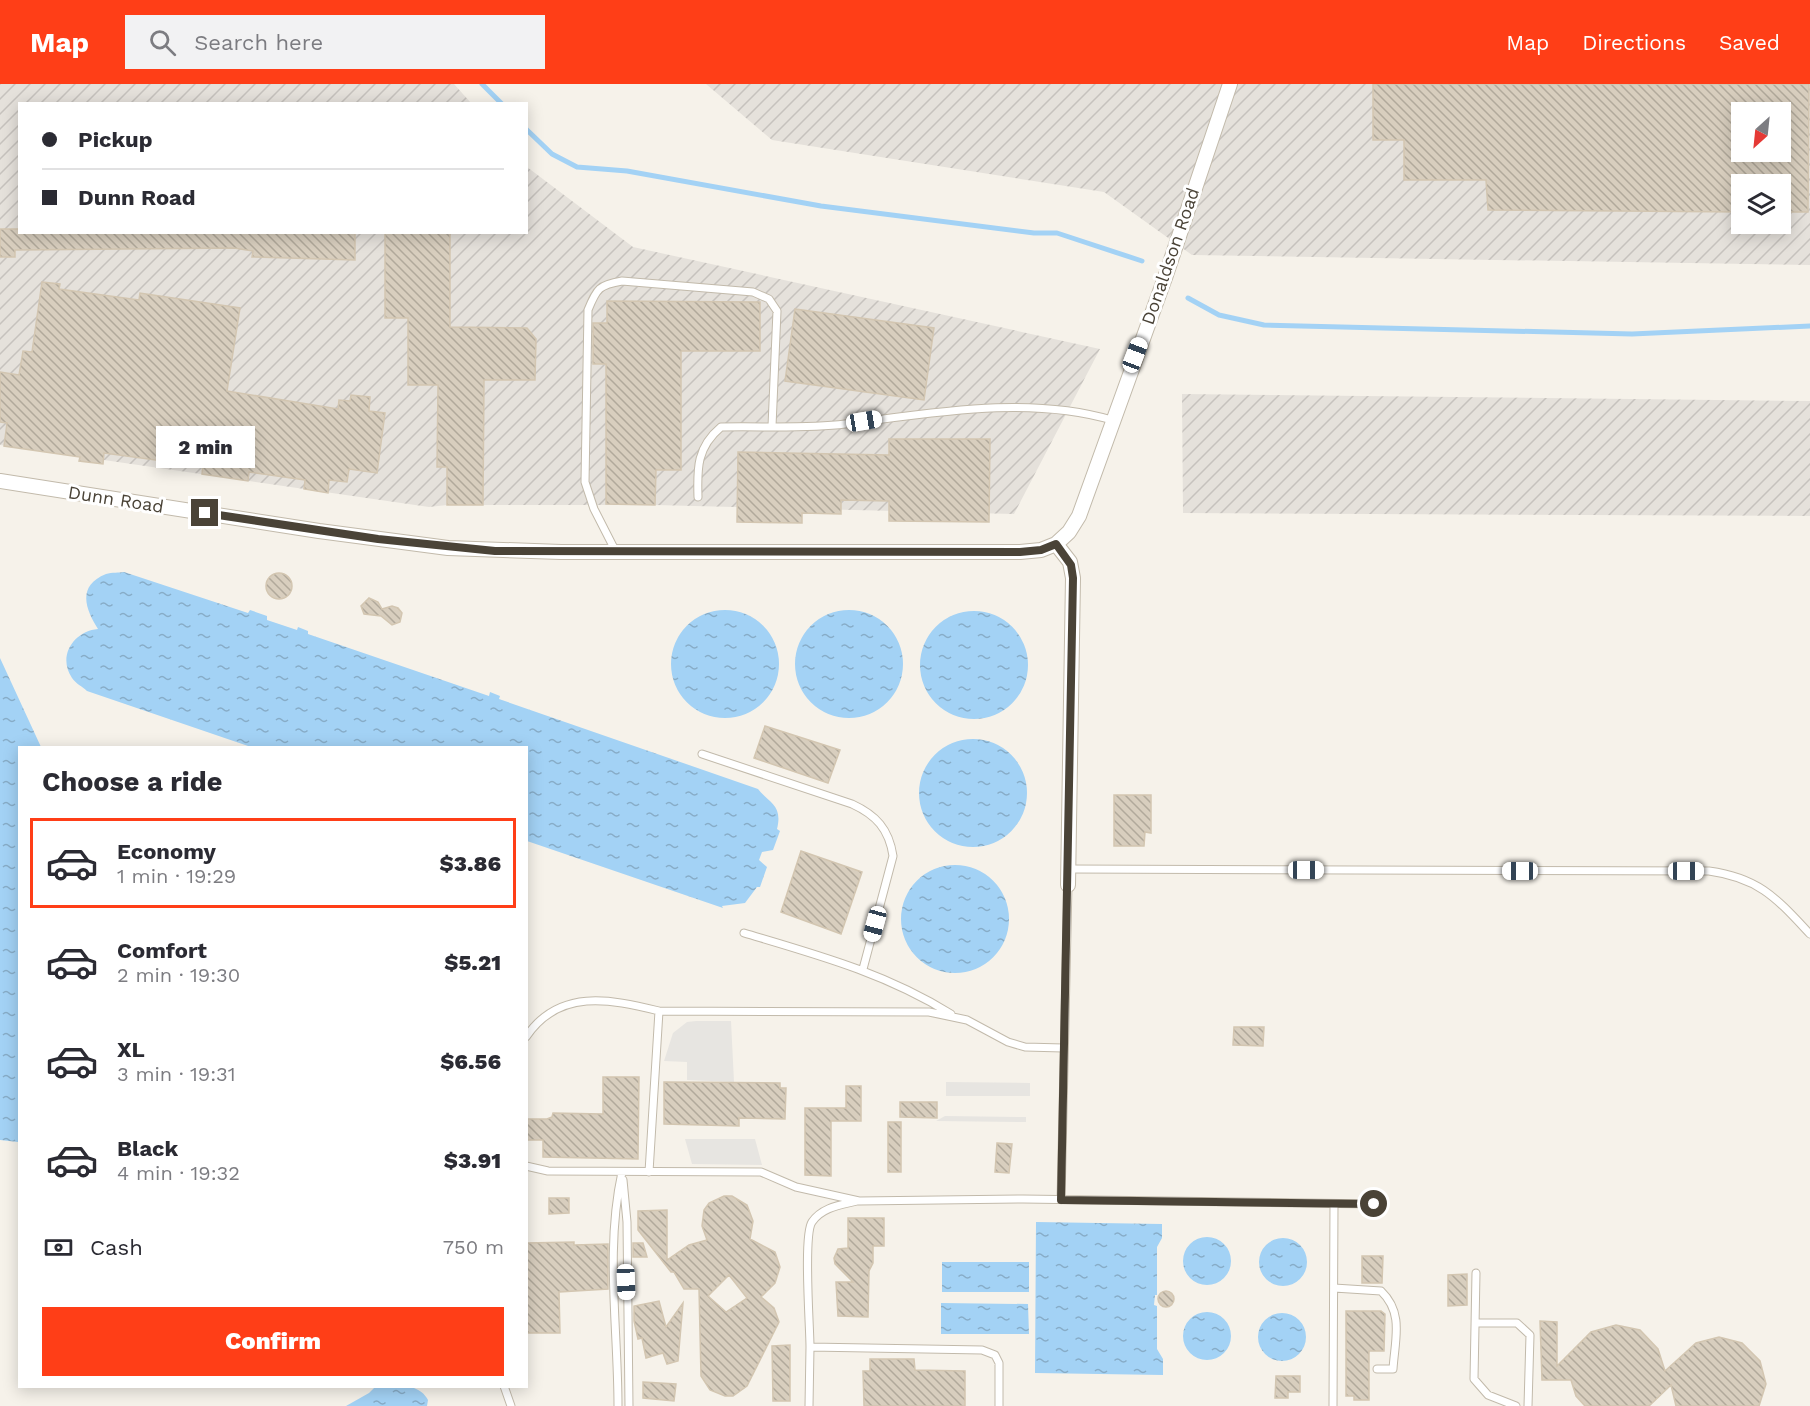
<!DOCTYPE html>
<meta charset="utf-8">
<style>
:root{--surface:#fff;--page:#f2f2f3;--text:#2b2b33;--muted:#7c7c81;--line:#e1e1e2;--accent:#ff3e17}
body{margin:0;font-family:"Work Sans",sans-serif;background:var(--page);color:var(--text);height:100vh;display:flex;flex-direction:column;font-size:22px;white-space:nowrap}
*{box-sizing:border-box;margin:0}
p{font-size:20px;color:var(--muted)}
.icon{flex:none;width:33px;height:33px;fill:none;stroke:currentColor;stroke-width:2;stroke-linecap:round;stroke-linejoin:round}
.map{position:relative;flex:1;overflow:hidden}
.drawer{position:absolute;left:18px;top:662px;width:510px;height:642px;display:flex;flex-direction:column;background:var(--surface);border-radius:0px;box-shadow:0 3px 15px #0003}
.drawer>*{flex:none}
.banner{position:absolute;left:18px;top:18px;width:510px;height:132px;border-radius:0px;box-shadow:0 3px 15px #0003;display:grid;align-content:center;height:132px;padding:0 24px;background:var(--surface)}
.needle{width:39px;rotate:207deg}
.tools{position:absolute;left:1731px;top:18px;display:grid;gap:12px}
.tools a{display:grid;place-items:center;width:60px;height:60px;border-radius:0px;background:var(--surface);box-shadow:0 3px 15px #0003;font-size:30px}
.end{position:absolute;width:27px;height:27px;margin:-14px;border:8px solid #4a4337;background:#fff;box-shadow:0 0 0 3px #fff}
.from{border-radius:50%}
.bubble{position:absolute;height:42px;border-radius:0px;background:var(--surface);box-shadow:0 3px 15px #0003;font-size:20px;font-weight:800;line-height:42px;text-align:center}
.car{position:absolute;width:18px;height:36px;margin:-18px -9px;border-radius:8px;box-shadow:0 0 4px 2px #0007;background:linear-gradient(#fff 24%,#345 0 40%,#fff 0 76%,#345 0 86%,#fff 0)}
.banner b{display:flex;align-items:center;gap:21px;height:57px;font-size:22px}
.banner b+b{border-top:2px solid var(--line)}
.banner i{width:15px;height:15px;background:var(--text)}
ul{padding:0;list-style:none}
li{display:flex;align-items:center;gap:18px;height:90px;margin:0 12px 9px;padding:0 12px;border:3px solid transparent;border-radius:0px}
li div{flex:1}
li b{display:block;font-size:22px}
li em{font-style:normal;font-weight:800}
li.selected{border-color:var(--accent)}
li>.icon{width:54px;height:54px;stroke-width:1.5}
h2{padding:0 24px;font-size:27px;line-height:72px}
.pay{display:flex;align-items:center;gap:15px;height:66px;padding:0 24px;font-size:22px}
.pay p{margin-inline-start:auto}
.cta{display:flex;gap:12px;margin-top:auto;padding:12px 24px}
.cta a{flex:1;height:69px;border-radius:0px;background:var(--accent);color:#fff;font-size:24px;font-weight:800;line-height:69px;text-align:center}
header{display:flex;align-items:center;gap:36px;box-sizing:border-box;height:84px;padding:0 30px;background:var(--accent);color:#fff}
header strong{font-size:28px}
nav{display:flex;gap:33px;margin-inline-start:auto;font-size:21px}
.search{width:420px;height:54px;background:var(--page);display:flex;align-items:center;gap:15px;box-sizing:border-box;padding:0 21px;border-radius:0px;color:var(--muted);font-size:22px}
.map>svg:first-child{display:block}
.industrial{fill:url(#industrial-furrows);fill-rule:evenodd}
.parking{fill:#e7e5e1}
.water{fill:url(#water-ripples)}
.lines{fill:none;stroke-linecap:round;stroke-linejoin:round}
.stream{stroke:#a3d2f5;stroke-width:5}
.building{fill:url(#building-back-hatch);stroke:#d3c6b1;stroke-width:1.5;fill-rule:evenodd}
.lane-casing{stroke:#c2baab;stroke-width:9}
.street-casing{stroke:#c2baab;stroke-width:16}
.lane{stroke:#fff;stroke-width:7}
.street{stroke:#fff;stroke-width:14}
.route{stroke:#4a4337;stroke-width:8}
.labels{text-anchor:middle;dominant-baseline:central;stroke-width:6;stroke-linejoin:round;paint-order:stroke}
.street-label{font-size:18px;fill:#4a4337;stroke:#fff}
</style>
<header>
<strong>Map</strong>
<div class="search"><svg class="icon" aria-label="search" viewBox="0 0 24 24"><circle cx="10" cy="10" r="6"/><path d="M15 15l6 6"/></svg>Search here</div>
<nav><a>Map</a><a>Directions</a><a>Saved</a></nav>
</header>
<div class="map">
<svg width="1810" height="1322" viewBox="0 0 1810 1322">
<defs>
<pattern id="industrial-furrows" width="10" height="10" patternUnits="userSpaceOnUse" patternTransform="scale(1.5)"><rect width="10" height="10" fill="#e5e1db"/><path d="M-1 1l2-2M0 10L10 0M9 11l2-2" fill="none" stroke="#c6c2bd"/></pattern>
<pattern id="water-ripples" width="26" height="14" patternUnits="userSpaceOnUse" patternTransform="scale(1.5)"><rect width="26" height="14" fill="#a3d2f5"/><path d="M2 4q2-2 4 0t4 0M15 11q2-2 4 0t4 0" fill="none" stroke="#87acc7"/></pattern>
<pattern id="building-back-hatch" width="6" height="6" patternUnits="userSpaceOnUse" patternTransform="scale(1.5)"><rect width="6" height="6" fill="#d8cebe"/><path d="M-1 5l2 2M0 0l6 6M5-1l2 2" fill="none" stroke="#b1a99b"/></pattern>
</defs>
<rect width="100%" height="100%" fill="#f6f2ea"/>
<path class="industrial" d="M0,0H454L471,19L20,20V148H526L527,83L633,163L1100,265L1014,430L655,421H447L429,423L0,361Z
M706,0H1810V181L1192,171L1104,108L772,56ZM1742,28H1780V68H1742ZM1742,100H1780V140H1742Z
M1182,310L1810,317V432L1183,429Z"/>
<path class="parking" d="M696,937H731L734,998L687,996V978L664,977L673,949L687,938Z
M946,998L1030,999V1012H946Z
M945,1032L1026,1033V1038L936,1037Z
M685,1055H755L762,1081L692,1080Z"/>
<path class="water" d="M124,488L248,529L250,526L267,532V536L297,546L298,543L308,547V550L489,612L490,608L500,612L499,615L758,705C769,719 783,721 777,745L780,747L773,766L762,768L759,776L767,783L760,803H757L745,819L722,822L723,824L527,757L526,663H251L87,607C82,602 76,600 72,594C57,572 74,547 98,545C86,526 76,502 106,490C112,488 119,489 124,488Z
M795 580a54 54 0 1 1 108 0a54 54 0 1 1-108 0Z
M671 580a54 54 0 1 1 108 0a54 54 0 1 1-108 0Z
M920 581a54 54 0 1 1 108 0a54 54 0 1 1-108 0Z
M0,574L41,663H20L18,1058L0,1056Z
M919 709a54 54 0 1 1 108 0a54 54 0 1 1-108 0Z
M901 835a54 54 0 1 1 108 0a54 54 0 1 1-108 0Z
M1036,1138L1162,1140V1154L1157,1163V1211H1155L1154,1221L1157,1222V1265L1163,1275V1291L1035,1289Z
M1183 1177a24 24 0 1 1 48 0a24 24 0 1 1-48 0Z
M1259 1178a24 24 0 1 1 48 0a24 24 0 1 1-48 0Z
M942,1178H1029V1208H942Z
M941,1219L1028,1220L1029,1250H941Z
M1183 1252a24 24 0 1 1 48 0a24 24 0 1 1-48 0Z
M1258 1253a24 24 0 1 1 48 0a24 24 0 1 1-48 0Z
M376,1302C394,1301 419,1298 428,1316L427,1322H346L369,1309Z"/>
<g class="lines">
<path class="stream" d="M482,0L502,20
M526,45L552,70L577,83L627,87L821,122L1034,149H1057L1142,177
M1188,214L1219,231L1264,241L1632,250L1810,242"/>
</g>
<path class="building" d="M1373,0H1809L1808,128H1780V100H1742V128L1488,126L1486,96H1404V56H1373ZM1742,28H1780V68H1742Z
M0,145H20V148H355V176L252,173L253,167L234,164L15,166V173H0Z
M385,148H450V243L527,244L536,255L535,296H484L483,421H447V383H437L438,301H408V234H385Z
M42,198L60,200L59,205L139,216L140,209L240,224L227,307L338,325L339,316L350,317L351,311L370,313L369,327L385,329L377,389L349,385L347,398L329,396L328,409L304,405L305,396L249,388L248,397L202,390L203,380L170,375V378L104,369L103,380L79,377L80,373L4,362L7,339L0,338V288L19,291L23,267L32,268Z
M607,217L760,218V267H681V386H656L655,421L606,420V280H593V239H607Z
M795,225L934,244L924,316L785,297Z
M889,355H990L989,438L889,437V417L841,416V430L802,429V439L737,438L738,368L889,371Z
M266 502a13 13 0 1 1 26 0a13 13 0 1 1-26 0Z
M369,514L378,518L382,525L392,522L398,524L402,529L400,538L392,541L381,532L364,530L361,522Z
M765,642L840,666L828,699L754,674Z
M1114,711H1151V749L1145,748L1144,762H1114Z
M801,767L862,788L841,850L781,828Z
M1234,943H1264L1263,962L1233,961Z
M603,993H639L638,1075L543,1073V1056H526V1035H547L552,1033L553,1029L603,1030Z
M664,998L780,999V1004H786L785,1035L739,1034V1042L664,1040Z
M846,1002H861V1037H831V1092L805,1091V1024H846Z
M900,1018H937V1034L900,1033Z
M888,1038H901V1088H888Z
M997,1059L1012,1060L1009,1089L995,1088Z
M724,1112H732L747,1121L753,1137L750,1155L775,1168L780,1183L775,1199L761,1213L774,1224L779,1238L747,1302L733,1312H725L710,1306L701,1292L699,1205H684L674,1188H671L638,1146V1127L667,1126V1176L689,1161L707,1156L702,1142L704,1126L709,1119ZM729,1191L747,1214L726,1228L708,1212Z
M549,1114H569V1129L549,1130Z
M848,1134H884V1162H873V1179L869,1187L868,1233L838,1232L836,1198H853L835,1180L834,1174L838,1165L848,1164Z
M574,1158V1161L608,1160V1205L559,1208L560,1249H526V1159Z
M633,1159H643L647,1173H633Z
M1362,1172H1383L1382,1199H1362Z
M1467,1190V1221L1448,1222V1191Z
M1158 1215a8 8 0 1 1 16 0a8 8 0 1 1-16 0Z
M659,1217L666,1243L683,1219L678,1277L667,1280L663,1269L646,1274L642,1254L638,1255L634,1237V1222Z
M1346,1227H1381L1385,1230L1384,1267H1369V1316H1354V1312H1346Z
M1540,1237L1557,1238V1282L1591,1248L1616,1241L1640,1246L1658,1265L1665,1287L1696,1259L1719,1253L1742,1259L1760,1277L1766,1300L1759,1322H1676L1671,1301L1649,1322H1585L1576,1312L1571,1296H1542Z
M790,1261V1317H773L772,1262Z
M870,1275H914L915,1286L965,1287V1322H864L863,1287H870Z
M1276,1292H1300V1308H1288V1314H1275Z
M643,1298L676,1300L674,1317L643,1314Z"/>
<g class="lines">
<defs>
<path id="lane" d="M698,413C697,384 697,363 721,343C762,342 805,345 845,340C932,329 1027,311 1112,336
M616,468L594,425L585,398L588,226C597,204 599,201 622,197L753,208L769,215L777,227L772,342
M702,670L852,720C876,731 889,745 893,772L863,885
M1069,785L1709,787C1760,794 1777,815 1810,850
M744,849C818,871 885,889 951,930
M526,953C559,904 610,915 659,927L929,928L967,936L1008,958L1025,963L1063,964
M526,1082L548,1087L761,1088L796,1103L859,1117L1023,1115L1374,1120
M649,1088L659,927
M623,1096L627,1138L629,1322
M1061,1116L1068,801
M857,1117C841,1121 822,1123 812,1138C803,1151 810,1242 810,1263L982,1266L995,1271L999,1279V1322
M1476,1189L1474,1295L1488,1311L1516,1322
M1334,1204L1381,1207C1404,1229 1395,1255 1393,1285H1377
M1475,1239H1517L1530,1251L1528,1322
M504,1302L511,1322
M618,1322C618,1243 605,1165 622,1088
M809,1322L810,1263
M1333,1322L1334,1120"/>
<path id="street" d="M0,397L319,447L448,464L561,468H1020L1041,466L1056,460L1069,448L1079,432L1166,191L1230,0
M1056,460L1070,478L1073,494L1068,801"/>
</defs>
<use href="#lane" class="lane-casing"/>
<use href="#street" class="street-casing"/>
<use href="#lane" class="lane"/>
<use href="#street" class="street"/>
</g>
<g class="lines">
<path class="route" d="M205,429L378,455L495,467L1020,468L1041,466L1056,460L1071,481L1073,494L1061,1116L1374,1120"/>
</g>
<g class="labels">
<g class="street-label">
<text transform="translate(1170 172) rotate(-71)">Donaldson Road</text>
<text transform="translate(116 415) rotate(9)">Dunn Road</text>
</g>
</g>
</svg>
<div class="tools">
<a><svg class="needle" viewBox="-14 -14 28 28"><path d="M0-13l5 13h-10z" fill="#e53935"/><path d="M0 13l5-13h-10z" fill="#7c7c81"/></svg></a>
<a><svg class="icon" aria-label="layers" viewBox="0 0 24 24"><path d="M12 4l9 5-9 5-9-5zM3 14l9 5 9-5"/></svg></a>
</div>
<i class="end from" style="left:1374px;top:1120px"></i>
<i class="end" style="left:205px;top:429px"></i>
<div class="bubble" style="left:156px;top:342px;width:99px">2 min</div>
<i class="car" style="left:1135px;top:271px;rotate:21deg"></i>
<i class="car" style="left:864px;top:337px;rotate:81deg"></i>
<i class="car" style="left:1306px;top:786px;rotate:90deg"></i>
<i class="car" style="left:1520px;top:787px;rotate:270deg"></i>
<i class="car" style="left:1686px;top:787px;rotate:90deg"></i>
<i class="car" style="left:875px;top:840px;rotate:195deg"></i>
<i class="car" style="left:626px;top:1198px;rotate:178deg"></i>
<div class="banner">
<b><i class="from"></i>Pickup</b>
<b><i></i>Dunn Road</b>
</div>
<section class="drawer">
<h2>Choose a ride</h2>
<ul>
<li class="selected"><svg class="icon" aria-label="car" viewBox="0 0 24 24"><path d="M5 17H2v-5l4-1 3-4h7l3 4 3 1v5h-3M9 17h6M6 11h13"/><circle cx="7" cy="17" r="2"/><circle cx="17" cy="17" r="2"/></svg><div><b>Economy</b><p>1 min · 19:29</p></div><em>$3.86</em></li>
<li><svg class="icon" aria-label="car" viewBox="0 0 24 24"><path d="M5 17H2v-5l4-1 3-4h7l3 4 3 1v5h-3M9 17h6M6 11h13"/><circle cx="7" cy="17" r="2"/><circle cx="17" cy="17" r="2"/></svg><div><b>Comfort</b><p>2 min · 19:30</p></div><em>$5.21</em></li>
<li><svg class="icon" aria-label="car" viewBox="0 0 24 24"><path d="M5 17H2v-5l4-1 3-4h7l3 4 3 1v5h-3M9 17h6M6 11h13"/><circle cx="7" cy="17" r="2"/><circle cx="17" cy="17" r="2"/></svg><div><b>XL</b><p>3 min · 19:31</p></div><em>$6.56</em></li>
<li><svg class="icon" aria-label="car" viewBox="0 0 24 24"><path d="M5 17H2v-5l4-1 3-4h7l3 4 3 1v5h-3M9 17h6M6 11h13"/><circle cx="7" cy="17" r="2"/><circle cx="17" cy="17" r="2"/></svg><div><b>Black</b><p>4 min · 19:32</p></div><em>$3.91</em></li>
</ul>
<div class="pay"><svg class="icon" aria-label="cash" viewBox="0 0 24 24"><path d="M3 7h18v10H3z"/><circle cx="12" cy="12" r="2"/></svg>Cash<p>750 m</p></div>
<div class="cta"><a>Confirm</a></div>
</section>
</div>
